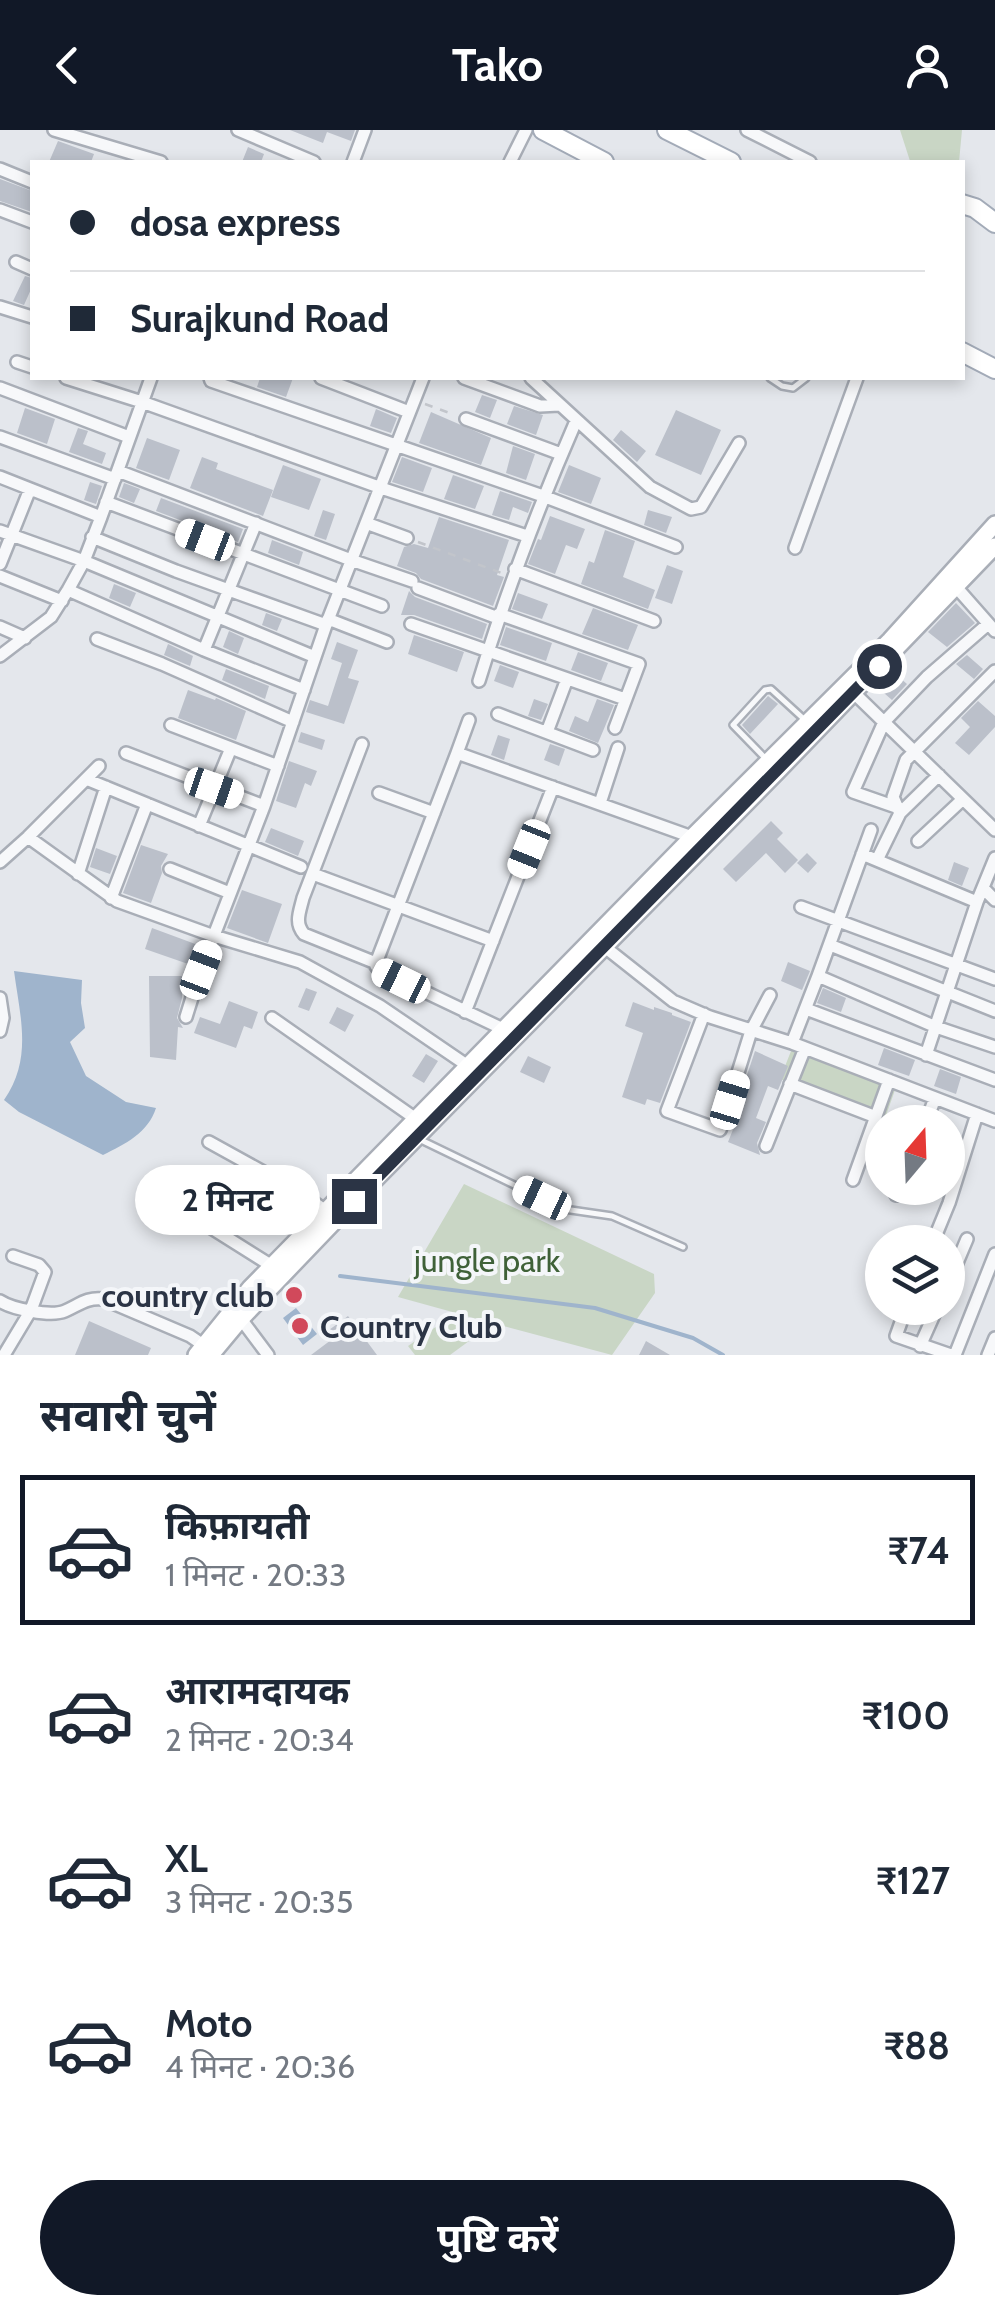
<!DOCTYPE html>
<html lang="hi">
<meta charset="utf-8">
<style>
:root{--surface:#fff;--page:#f6f6f7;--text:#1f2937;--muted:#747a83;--line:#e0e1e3;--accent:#111827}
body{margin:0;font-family:Cabin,"Noto Sans Devanagari",sans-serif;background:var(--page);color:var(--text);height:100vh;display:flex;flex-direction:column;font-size:38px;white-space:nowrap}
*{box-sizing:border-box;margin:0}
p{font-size:32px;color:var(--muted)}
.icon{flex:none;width:55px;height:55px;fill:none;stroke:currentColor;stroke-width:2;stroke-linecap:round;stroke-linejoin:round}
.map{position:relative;height:1225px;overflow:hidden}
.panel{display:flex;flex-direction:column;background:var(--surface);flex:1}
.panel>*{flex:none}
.banner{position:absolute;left:30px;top:30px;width:935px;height:220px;border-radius:0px;box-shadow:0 5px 15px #0003;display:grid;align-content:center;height:220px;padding:0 40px;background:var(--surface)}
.needle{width:65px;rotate:19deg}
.controls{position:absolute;left:865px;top:975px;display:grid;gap:20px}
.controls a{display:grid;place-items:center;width:100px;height:100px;border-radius:50%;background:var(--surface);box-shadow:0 5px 15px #0003;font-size:50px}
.end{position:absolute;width:45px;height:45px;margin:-22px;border:12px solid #2b3445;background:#fff;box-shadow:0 0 0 5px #fff}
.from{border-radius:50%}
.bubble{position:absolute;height:70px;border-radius:35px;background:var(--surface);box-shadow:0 5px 15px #0003;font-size:32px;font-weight:700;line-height:70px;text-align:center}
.car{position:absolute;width:30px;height:60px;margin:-30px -15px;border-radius:12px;box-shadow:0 0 8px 2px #0007;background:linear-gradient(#fff 24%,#345 0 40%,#fff 0 76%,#345 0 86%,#fff 0)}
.banner b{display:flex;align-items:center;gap:35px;height:95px;font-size:38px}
.banner b+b{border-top:2px solid var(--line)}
.banner i{width:25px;height:25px;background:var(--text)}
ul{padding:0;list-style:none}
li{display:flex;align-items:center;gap:30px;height:150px;margin:0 20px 15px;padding:0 20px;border:5px solid transparent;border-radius:0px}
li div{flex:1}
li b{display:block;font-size:38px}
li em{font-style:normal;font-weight:700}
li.current{border-color:var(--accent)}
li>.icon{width:90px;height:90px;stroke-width:1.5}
h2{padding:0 40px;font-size:45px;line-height:120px}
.cta{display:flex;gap:20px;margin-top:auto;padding:20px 40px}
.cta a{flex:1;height:115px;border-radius:60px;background:var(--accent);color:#fff;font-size:40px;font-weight:700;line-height:115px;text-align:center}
header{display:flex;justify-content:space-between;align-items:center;height:130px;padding:0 40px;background:var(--accent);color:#fff;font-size:45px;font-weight:700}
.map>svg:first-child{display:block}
.green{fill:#c9d6c5}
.water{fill:#9fb4cc}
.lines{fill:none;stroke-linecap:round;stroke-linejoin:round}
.stream{stroke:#9fb4cc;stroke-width:4}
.building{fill:#bbc0ca}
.service-casing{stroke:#a9aeb7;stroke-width:10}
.minor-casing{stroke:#a9aeb7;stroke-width:16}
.secondary-casing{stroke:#a9aeb7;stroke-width:20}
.primary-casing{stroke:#a3abb8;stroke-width:22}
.path{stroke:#c2c5cb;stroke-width:2.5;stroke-dasharray:8 8;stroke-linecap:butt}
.service{stroke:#f7f8fa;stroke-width:5}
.minor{stroke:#f7f8fa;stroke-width:11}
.secondary{stroke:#fff;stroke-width:15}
.primary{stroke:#fff;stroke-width:18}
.route{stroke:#2b3445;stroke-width:12}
.poi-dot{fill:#d1495b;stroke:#f4f6f9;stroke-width:4}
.labels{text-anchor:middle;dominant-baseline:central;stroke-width:8;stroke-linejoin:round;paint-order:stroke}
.park-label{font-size:32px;fill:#3f6138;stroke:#f4f6f9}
.poi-label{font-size:32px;font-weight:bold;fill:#2b3445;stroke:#f4f6f9;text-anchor:end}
</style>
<header><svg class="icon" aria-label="back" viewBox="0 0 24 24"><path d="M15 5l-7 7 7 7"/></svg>Tako<svg class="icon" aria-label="person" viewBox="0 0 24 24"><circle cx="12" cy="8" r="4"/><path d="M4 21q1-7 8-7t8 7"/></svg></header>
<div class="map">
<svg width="995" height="1225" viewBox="0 0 995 1225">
<rect width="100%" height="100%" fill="#e4e7ec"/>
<path class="green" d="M900,0H962L959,32L910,31Z
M793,916L895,960L884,991L780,949Z
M464,1054L654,1144L655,1163L612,1225L466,1186L480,1203L450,1225H415L408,1216L456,1183L398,1167Z"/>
<path class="water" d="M14,841L82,850L81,873L85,898L70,912L86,946L126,972L156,978C148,1003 125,1014 103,1025L19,982L4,970C33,928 20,887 14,841Z
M296,1178L317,1204L303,1215L283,1188Z"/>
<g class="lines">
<path class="stream" d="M340,1146L595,1178L693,1208L723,1225"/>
</g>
<path class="building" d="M290,0H355L351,11L327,2L323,13Z
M58,11L94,24L91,32H49Z
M248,17L264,24L261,32H242Z
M0,49L32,61V82L0,71Z
M25,146L32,148V157L24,175L13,171Z
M260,248H293L286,267L257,257Z
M482,265L497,270L490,288L475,282Z
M514,276L543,285L536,305L507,294Z
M25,278L55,289L47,314L17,303Z
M376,279L397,288L391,303L370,296Z
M676,280L721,300L701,345L655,325Z
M431,282L491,308L481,335L419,313Z
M78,298L88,301L83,314L106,323L102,334L69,322Z
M621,300L646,321L637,332L613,310Z
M147,308L180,320L169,350L136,338Z
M513,316L535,324L526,350L506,343Z
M202,327L218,333L216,339L273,360L263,386L190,358Z
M402,327L432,338L423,362L392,352Z
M283,335L321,349L309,380L271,367Z
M569,335L601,348L591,374L558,362Z
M453,345L484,356L475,379L444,369Z
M90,352L102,356L96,374L84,370Z
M124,353L140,359L134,373L119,367Z
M500,361L532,372L528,383L513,377L509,390L492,385Z
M161,368L243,399L238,412L156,381Z
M323,380L335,384L326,410L314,406Z
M648,380L672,387L666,403L644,395Z
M550,386L585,399L577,419L566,415L555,444L528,434L538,409L541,410Z
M439,387L509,410L497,445L504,447L493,476L421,449L416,443L397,436L404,417L414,414L428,418Z
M605,400L635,411L623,447L655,460L648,479L581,454L589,431L594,433Z
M272,410L303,422L299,435L268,423Z
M667,435L683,441L672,474L655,468Z
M114,454L136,463L130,477L109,468Z
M409,461L415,467L487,494L482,509L414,485H401Z
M518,463L548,474L542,489L512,479Z
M956,473L975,493L947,517L928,502Z
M593,478L638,495L628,520L582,504Z
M266,483L282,489L277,501L262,495Z
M506,497L552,513L546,531L500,515Z
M229,501L244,508L238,524L223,517Z
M414,505L464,522L457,542L408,524Z
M337,512L358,520L348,548L359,551L344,594L306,582L310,570L328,576L342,533L331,529Z
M168,514L193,526L190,536L164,525Z
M578,522L608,533L601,551L571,540Z
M967,525L983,539L974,549L956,534Z
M500,535L519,542L513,558L494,551Z
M226,539L269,556L265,569L222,550Z
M892,541L907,554L892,570L877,557Z
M188,560L215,570L216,568L246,581L236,610L178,588Z
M768,566L778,574L750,604L742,595Z
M534,569L548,574L541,590L528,586Z
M597,569L614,575L598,613L569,601L575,586L588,592Z
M978,571L995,586V597L969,625L955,613L970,597L961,588Z
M301,602L325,610L322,620L298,612Z
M498,605L510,609L504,630L491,625Z
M550,614L565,619L559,636L544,630Z
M289,631L317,641L311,656L305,653L296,678L276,671Z
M771,691L783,703L777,709L798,730L785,743L766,723L736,752L723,739Z
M271,698L304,711L298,726L265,712Z
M141,715L168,724L161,736L162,743L151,773L123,763Z
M96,718L117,726L110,744L90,737Z
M807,723L817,733L808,743L797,733Z
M954,732L969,738L962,756L948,750Z
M242,760L282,774L268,813L227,798Z
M152,798L198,815L191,835L145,819Z
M788,832L810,841L802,860L781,851Z
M149,846H182V868L177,888L183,898L178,897L176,930L150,927Z
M306,858L317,862L309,881L298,877Z
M823,858L846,868L841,882L817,873Z
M229,871L258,882L252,899L244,896L236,918L194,903L200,887L220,894Z
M633,872L654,880V877L672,883V885L691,892L660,973L647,969L645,975L622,967L643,903L625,896Z
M337,877L354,885L345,902L329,893Z
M884,918L915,930L909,946L878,935Z
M755,921L788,936L778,960L768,956L756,988L766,992L757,1013L760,1025L728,1012L744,972L741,971L748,952L745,951Z
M426,924L438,931L424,953L412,946Z
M528,926L551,937L544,953L520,942Z
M940,939L961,947L956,964L934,956Z
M348,1186L377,1225H311L335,1207L329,1200Z
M89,1191L151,1218L148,1225H75Z
M646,1211L670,1225H639Z"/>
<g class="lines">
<defs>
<path id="service" d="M770,248L782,256L793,258L806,248
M766,629L733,595L765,560L771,559L806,591
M419,1009L564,1079L612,1086L683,1117"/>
<path id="minor" d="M54,0L161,32
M238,0L314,32
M747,0L810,32
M353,32L365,0
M510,32L526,0
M0,39L32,52
M0,80L32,92
M16,132L32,139
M0,177L32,187
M17,232L32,237
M66,248L142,272L387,360L527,406
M210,248L211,251L543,366L676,417
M321,248L409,282
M464,248L540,276L559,275
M531,248L650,357L691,379L701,377L739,313
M0,258L129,307
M466,289L561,324
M0,307L115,349
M118,341L351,430L412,451
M0,347L101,387
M106,372L382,476
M366,393L407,408
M0,401L84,431L315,527
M92,407L176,441L326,495
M795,418L857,248
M0,434L30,359
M515,439L654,491
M0,446L62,471
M418,458L498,488
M957,458L995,501
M68,460L204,520L304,560
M499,484L639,534L615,598
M328,489L387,512
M411,494L625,569
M0,497L25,508
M97,509L162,534L293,592
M204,520L256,393
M0,526L51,487L68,460L84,431L101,387L151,248
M479,551C506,462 539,376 576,291
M853,562L995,700
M498,584L593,620
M171,595L278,636
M547,602L567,549
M362,614L303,768C300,781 294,793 304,804L376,833
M126,623L264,676
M457,623L469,590
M86,649L301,737
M379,663L434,683
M600,673L618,618
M896,677L853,662L884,592L927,547L988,494
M899,681L893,667L906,630L995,541
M199,696L231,618
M28,707L117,771L214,806L300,832L380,876L468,936
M918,711L963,669
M862,724L977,772
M877,730L900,683L939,645
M0,732L28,707L99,636
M170,739L230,763
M78,744L106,657
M313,744L493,811
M983,758L995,770
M111,768L147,674
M801,777L995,849
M601,814L673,871L710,887L792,913L995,991
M830,815L995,881
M818,846L936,897L995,917
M0,868L3,888L0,901
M806,879L995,950
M465,882L553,657
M704,884L667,981L720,1000L751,901L770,865
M186,887L201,839L264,676L326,495L423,248
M272,888L416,989
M503,899L379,840L376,836L378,828L457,623L692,707
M792,913L818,846L871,700
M926,925L977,772L995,728
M790,954L876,987
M926,992L935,968
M209,1012L296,1060L326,1081
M766,1016L805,918
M853,1050L889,950
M896,1065L899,1058
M175,1075L272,1136
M933,1112L949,1073L977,984
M948,1154L967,1109
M0,1171C12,1179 51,1187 65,1181C79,1175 87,1167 103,1169L190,1206L209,1219
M906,1178L896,1206L951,1225
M238,1185L268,1225
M920,1216L937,1178
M4,1225L31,1180L45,1142L39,1135L13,1126
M955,1225L995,1124
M988,1225L995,1208"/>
<path id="secondary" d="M196,1225L250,1158L692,707L890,510L995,394
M211,1225L241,1189L354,1071L778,641L995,416"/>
<path id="primary" d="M543,0L604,32
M667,0L731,32
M962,74L975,78L995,93
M962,222L995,239"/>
</defs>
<use href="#service" class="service-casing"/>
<use href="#minor" class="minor-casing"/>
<use href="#secondary" class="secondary-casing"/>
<use href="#primary" class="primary-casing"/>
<path class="path" d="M425,274L455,285
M418,412L504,444"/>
<use href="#service" class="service"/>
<use href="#minor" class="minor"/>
<use href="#secondary" class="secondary"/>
<use href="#primary" class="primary"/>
</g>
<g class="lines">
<path class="route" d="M354,1071L879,536"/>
</g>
<g class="poi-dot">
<circle cx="294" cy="1165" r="10"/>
<circle cx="300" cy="1196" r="10"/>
</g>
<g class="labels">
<g class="park-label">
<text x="487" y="1130">jungle park</text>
</g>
<g class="poi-label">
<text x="274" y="1165">country club</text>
<text x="320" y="1196" text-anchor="start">Country Club</text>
</g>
</g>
</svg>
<div class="controls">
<a><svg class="needle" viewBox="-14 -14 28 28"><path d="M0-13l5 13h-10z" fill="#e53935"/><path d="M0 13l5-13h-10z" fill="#747a83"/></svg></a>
<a><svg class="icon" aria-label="layers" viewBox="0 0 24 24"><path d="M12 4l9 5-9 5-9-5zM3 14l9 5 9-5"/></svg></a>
</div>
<i class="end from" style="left:879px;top:536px"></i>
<i class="end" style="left:354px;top:1071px"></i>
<div class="bubble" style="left:135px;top:1035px;width:185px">2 मिनट</div>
<i class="car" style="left:205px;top:410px;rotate:291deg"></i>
<i class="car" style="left:214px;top:658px;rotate:109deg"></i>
<i class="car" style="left:529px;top:719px;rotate:202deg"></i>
<i class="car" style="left:201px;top:840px;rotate:21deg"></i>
<i class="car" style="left:401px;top:851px;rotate:296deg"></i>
<i class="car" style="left:730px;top:970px;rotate:17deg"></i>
<i class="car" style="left:542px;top:1068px;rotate:295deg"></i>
<div class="banner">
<b><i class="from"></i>dosa express</b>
<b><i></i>Surajkund Road</b>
</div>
</div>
<section class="panel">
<h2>सवारी चुनें</h2>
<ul>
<li class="current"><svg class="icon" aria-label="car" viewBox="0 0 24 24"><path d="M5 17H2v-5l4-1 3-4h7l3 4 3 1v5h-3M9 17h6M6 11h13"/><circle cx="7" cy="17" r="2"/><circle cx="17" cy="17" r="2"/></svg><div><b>किफ़ायती</b><p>1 मिनट · 20:33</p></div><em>₹74</em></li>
<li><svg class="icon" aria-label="car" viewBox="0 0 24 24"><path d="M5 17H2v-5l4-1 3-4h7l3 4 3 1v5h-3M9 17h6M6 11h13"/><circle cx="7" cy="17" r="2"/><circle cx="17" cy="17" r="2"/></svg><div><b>आरामदायक</b><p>2 मिनट · 20:34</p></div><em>₹100</em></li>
<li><svg class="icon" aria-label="car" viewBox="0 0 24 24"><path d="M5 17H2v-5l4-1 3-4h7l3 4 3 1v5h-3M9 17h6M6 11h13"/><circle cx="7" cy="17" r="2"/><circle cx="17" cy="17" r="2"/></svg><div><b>XL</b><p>3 मिनट · 20:35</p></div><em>₹127</em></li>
<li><svg class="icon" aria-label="car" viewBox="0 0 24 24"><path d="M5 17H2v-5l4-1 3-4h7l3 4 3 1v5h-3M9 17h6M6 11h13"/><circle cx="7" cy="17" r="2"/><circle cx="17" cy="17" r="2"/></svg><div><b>Moto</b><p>4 मिनट · 20:36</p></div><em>₹88</em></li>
</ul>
<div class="cta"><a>पुष्टि करें</a></div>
</section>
